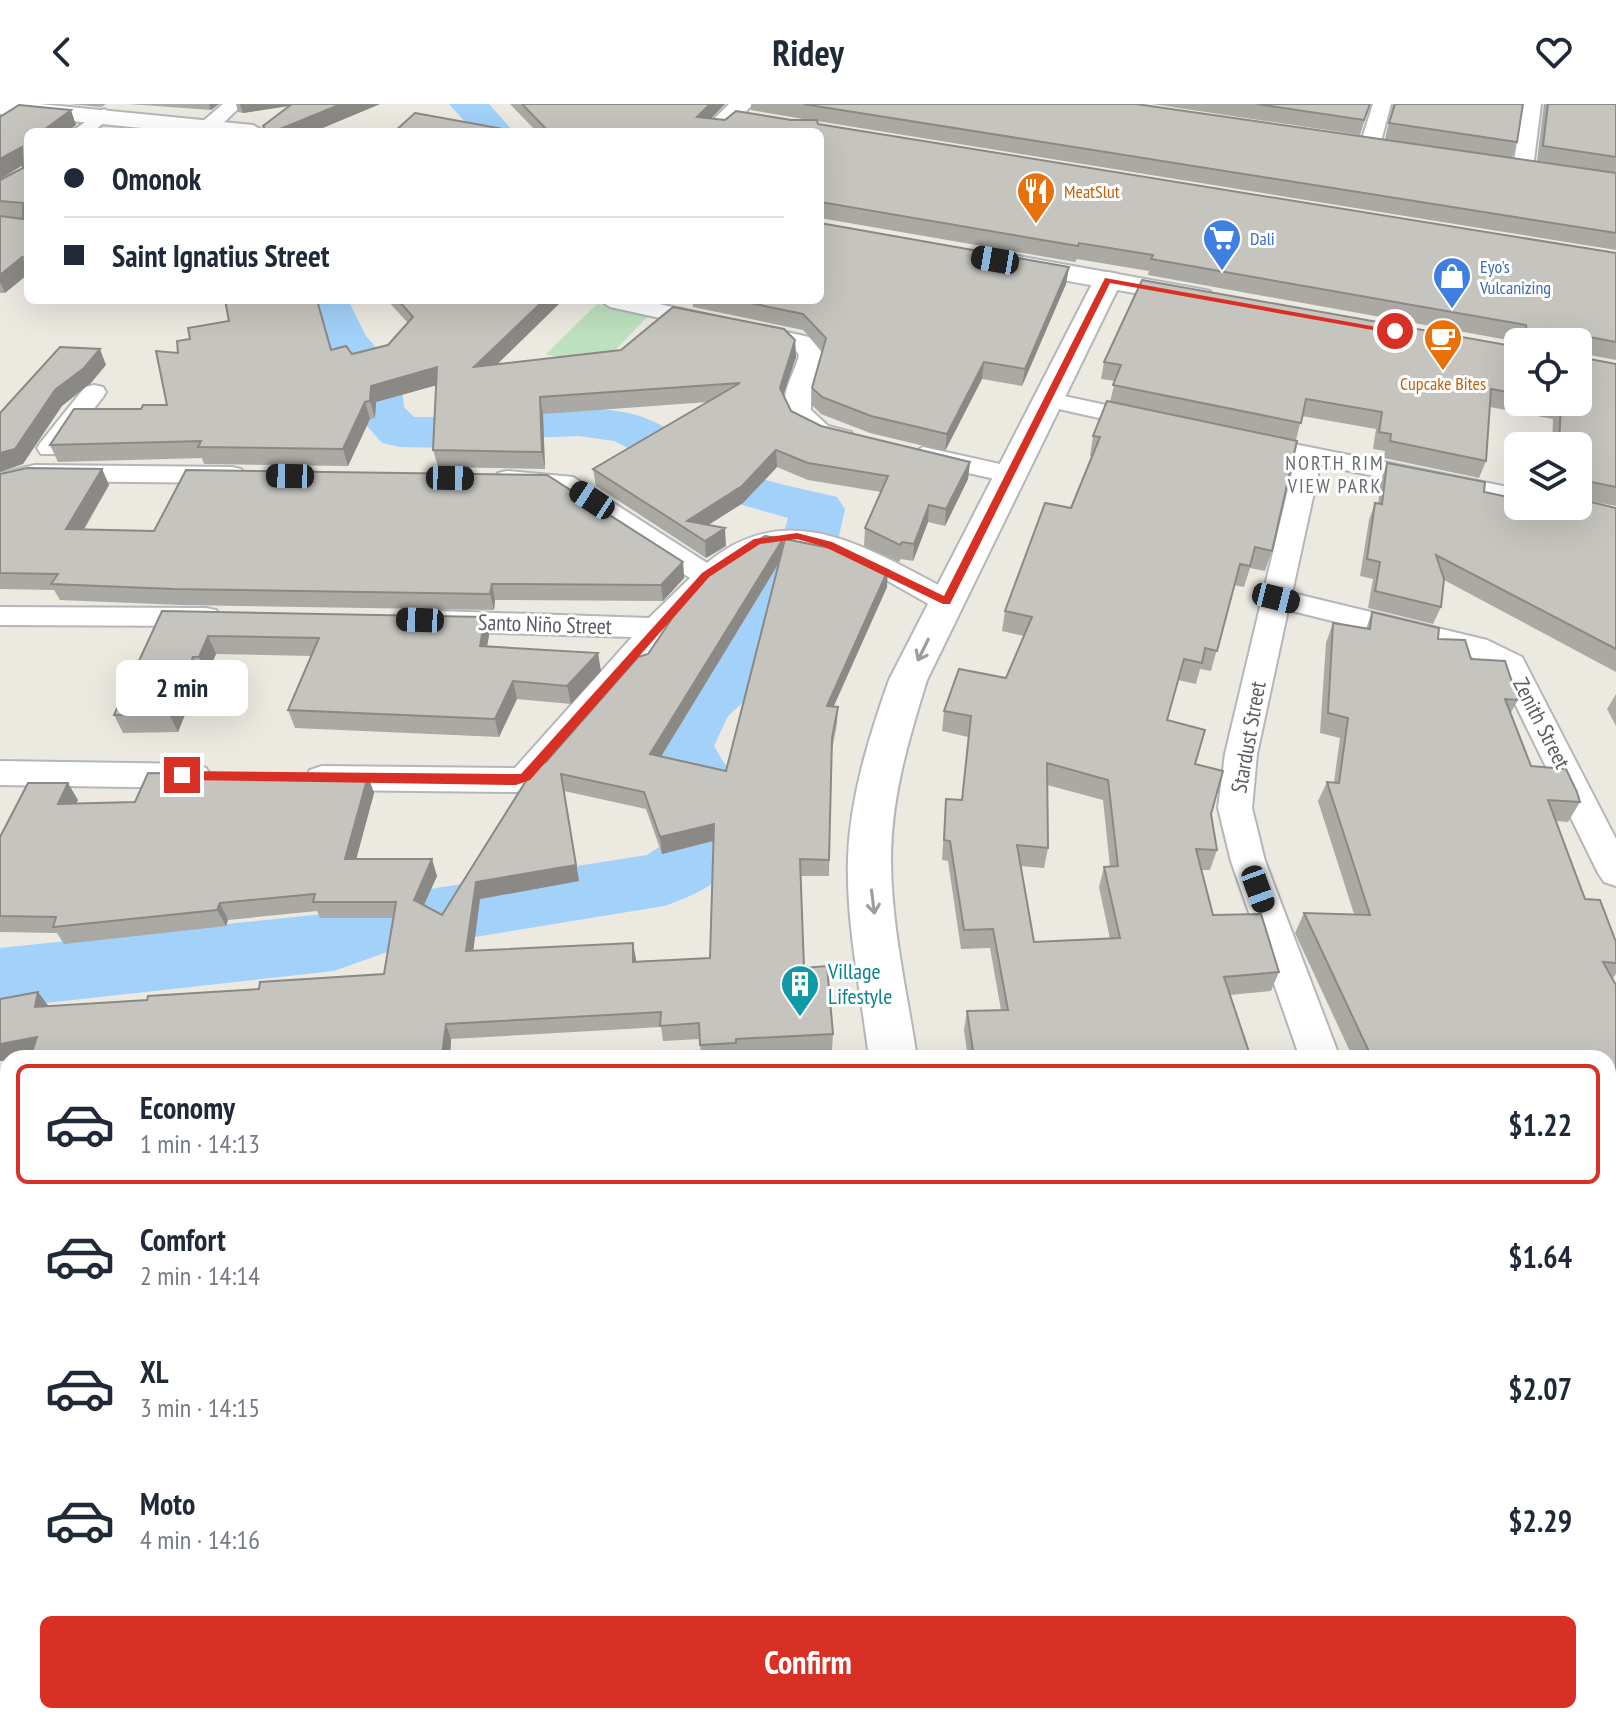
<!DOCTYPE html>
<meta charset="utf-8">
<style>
:root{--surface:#fff;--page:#f6f6f7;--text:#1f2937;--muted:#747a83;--line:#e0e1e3;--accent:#d93025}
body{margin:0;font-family:"PT Sans Narrow",sans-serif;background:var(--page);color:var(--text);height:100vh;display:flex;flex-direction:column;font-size:30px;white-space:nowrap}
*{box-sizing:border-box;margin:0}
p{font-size:26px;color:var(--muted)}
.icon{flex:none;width:44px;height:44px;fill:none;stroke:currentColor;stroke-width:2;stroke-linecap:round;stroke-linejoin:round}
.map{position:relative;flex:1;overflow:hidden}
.side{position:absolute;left:0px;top:946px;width:1616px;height:674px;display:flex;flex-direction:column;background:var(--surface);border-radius:24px 24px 0 0;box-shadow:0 8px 32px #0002}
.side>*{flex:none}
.guide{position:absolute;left:24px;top:24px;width:800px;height:176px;border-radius:12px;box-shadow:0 8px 32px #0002;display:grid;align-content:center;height:176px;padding:0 40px;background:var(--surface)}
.tools{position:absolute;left:1504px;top:224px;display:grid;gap:16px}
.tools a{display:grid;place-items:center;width:88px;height:88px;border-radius:12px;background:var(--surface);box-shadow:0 8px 32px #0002;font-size:40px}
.end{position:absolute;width:36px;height:36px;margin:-18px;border:10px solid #d93025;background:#fff;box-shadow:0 0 0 4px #fff}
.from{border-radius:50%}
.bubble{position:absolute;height:56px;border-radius:12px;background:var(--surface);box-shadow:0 8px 32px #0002;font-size:26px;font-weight:700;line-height:56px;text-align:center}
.car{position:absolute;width:24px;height:48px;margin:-24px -12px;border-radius:10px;box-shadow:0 0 6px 2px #0007;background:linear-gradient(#222 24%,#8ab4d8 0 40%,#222 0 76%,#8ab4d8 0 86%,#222 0)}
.guide b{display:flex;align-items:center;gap:28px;height:76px;font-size:30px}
.guide b+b{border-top:2px solid var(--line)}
.guide i{width:20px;height:20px;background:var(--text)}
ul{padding:14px 0 0;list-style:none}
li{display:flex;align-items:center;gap:24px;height:120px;margin:0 16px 12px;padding:0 24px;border:4px solid transparent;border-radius:12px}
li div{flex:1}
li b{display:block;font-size:30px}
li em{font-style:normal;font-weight:700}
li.current{border-color:var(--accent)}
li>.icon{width:72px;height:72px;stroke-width:1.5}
.cta{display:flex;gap:16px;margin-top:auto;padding:16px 40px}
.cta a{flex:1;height:92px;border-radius:12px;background:var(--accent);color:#fff;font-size:32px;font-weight:700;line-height:92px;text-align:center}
header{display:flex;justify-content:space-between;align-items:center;height:104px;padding:0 40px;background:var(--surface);font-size:36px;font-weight:700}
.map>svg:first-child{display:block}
.green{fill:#bee1bf}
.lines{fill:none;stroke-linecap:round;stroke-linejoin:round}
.river{fill:#a2d1f9;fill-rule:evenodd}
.minor-casing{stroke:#b3b6ba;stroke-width:4}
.tertiary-casing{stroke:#b3b6ba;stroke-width:4}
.secondary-casing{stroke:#b4b7bc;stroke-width:4}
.minor{fill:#fff;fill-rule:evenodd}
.tertiary{fill:#fff;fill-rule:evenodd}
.secondary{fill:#fff;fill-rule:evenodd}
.wall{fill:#aaa9a3;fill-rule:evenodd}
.shaded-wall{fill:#8b8985}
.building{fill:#c6c4be;stroke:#8b8985;stroke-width:2;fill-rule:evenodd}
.oneway{stroke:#9b9da0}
.route{fill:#d93025}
.labels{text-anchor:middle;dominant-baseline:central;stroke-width:6;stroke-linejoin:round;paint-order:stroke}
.far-food-label{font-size:18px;fill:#c56008;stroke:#fff;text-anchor:start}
.far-shop-label{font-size:18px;fill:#366cbe;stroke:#fff;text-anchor:start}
.far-neighbourhood-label{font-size:20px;letter-spacing:2px;fill:#6a6e72;stroke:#fff}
.street-label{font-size:22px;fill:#595c60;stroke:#fff}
.culture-label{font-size:22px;fill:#0d838f;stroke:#fff;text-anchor:start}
</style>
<header><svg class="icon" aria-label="back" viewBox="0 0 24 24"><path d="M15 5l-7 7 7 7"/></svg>Ridey<svg class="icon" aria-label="heart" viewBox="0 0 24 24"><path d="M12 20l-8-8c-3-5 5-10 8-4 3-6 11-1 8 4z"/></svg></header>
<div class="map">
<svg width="1616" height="1619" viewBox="0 0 1616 1619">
<rect width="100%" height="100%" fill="#ebe9e0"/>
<path class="green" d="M597,200L649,211L600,262L546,250Z"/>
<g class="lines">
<path class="river" d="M449,0H489L514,28H474Z
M302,196H348L366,232L400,271L404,303L414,313C486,314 556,294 628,309C671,318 698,350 736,366C768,379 804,385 837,393L845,405L839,432L798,508L781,558L772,572L728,612L714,642C723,659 739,679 744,697C760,756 714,786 664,802L390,847L334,867L0,904V844L332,809L385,792L647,751L677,731L676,697L650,642L680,585L723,548L738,508L783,432L788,414L697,388L644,352L614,337L579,332L526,334L454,344L400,343L382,339L354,307L352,274L321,238Z"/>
<defs>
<path id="minor" d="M223,0H243L216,26H202V18Z
M1373,0H1391L1380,41L1370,47L1360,41Z
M1523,0H1541L1533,64L1523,70L1513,64Z
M104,5L113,11L93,28H71Z
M599,196H641L809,233L823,250L811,287V306L828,322L851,328L855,333L842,341C819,335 780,324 785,293C787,278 796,265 799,251L793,243L610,203Z
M94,281L103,283L106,288L103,293L59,350H41L37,344L41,338L85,283Z
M1050,289L1157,312L1161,317L1148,325L1041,301L1038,296Z
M1284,338L1518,385V401L1320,361L1292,489L1487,536L1522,553L1616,735V782L1604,778L1598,769L1499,567L1466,550L1288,506L1257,650L1252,704L1265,757L1340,954H1300L1231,757L1218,704L1225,650L1295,356L1275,352L1271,346Z
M923,343L1022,365L1026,371L1022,377L1013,379L914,357L910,351Z
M35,361L232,363L241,365L245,371L241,377L232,379L35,377L0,385V369Z
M507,367L573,373L707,459C792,388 875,450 956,490L961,497L956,504H936C902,486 833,441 797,440C717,439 593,624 538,681L516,688L322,686L310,682L305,674L310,666L322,662L515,664L632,533L438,527L427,524L423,517L427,510L438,507L649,514L690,474L557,387L498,381L494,375L498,369Z
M0,503L206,504L216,506L221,513L216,520L206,522L0,521Z
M0,657L194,660L206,664L211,672L206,680L194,684L0,681Z
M0,1040H8V1076H0Z
M0,1390H8V1438H0Z
M474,1612H528V1619H474Z
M1547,1612H1601L1604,1619H1550Z"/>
<path id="tertiary" d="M729,0H753L726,28H701Z
M1108,168L1118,170L1122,176L927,576C909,634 891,693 891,755C891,821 907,888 917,954H869C861,888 846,821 848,754C850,693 869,633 889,576L1094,176L1098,170Z
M960,1612H1026L1027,1619H961Z"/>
<path id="secondary" d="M0,0H39L253,21L265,28H182L0,10Z
M1007,150L1200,185L1210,187L1214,193L1210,199L1200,201L997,164L994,158L997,152Z"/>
</defs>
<use href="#minor" class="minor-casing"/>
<use href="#tertiary" class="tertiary-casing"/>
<use href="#secondary" class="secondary-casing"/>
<use href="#minor" class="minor"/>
<use href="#tertiary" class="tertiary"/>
<use href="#secondary" class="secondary"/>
</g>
<path class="wall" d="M70,0H106L101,3Z
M129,0H219L211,6Z
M236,0H380L313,28H265L263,22L289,2L243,9L238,8Z
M510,0H725L711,14L725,16H809L751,6V0H1136L1616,69V146L817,17L818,20L1616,149V256L1584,250V254L1616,260V402L1578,395V342H1552L1553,315L1490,303L1486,357L1479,374L1384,354L1385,347L1373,345L1376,325L1302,312L1296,336L1272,447L1265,467L1250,464L1244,483L1234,481L1211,567L1200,565L1196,580L1178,576L1167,616L1195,660L1211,710L1217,746L1210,766H1201L1213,811L1279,868L1271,887L1230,891L1251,954H968L964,926L967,907L1001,906L990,844L961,845L948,757L942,756L946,695L962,696L968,633L942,627L944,607L1006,574L1024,532L1002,527L1005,507L1071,404L1092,353L1090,352L1093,332L1110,298L1115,277L1101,275L1104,258L1518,243V298H1578V238H1519L1148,171L1149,167L1077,155L1075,158L820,114V28H537ZM1047,681L1103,696L1110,763H1104L1099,783L1110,835L1034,838L1020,762L1044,764L1048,744Z
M1152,0H1370L1360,31Z
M1393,0H1523L1517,38L1512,54L1385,35Z
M1544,0H1616V69L1537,57Z
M0,13L76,21L28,28V170L5,189H0V76L23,64V61L0,75Z
M1069,163L1066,180L1022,282L982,275L945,347L870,329L821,310L812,301V284L823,247L803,226L693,203L692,197L684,196H820Z
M387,196H563L497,260L795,236L796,253L783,291L791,307L821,322L970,358L968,375L945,422L928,418L913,457L901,455L899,458L864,442L865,424L881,388L808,376L777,363L743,399L708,421L726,442L706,454L596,382L593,365L708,298L543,310L545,365L438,363L433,346L436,281L376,298L375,314L370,315L348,362L204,360L202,354L58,358L50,341L141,305L167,301L178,249L190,235L229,217L331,246L352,250L388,241L408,219Z
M1387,359L1484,388L1518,402L1616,404V568L1444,476L1441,503L1433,520L1368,504L1373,475L1360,472L1369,416L1375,399L1378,400L1381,376Z
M102,365L109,381L84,426L683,458L684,474L663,497L495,496L494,506L181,501L60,496L54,486L0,485V370Z
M783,435V443L887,483L834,602L838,603L837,620L831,651L829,772H801L804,864L833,930L832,946L737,950L738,954H701L700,935L663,937L661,923L451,935L450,954H30L31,952L8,954V956L0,957V895L48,902L147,896L259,885L384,870L394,814H320L317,807L228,816L226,822L64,840L57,829L0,828V733L78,696L76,699L135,698L368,672L374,689L356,755L437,772L424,801L442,811L546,658L648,550ZM779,459L726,667L661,653ZM564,687L646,705L662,750L714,737L710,854L636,857V855L473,847L480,795L579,777Z
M162,507L489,531L487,542L601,567L571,600L517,595L499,633L295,624L288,606L312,552L216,550L207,571H201L178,628L123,629L114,611Z
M1372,508L1438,535L1471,555L1518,596L1510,610L1531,662L1580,698L1568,718L1556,717L1585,795L1616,838V870L1612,875L1616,881V1399L1608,1380V954H1353L1295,829L1304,809L1354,810L1318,697L1327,678H1334L1340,634L1320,629L1326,539L1333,519L1366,525Z
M1616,590V622L1607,605Z
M0,1119H8V1348L0,1349Z
M1616,1410V1474L1608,1455V1414Z
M0,1444H8V1604L0,1605Z
M1162,1612H1488L1490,1619H1164Z"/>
<path class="shaded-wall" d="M209,0H219L211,6Z
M240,0H302L243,9Z
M341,0H380L313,28H273Z
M710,0H725L698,28L697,13Z
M71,6L76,21L67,28H41Z
M22,43L28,58L0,75V55Z
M22,153L28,166V170L5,189L0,178V171Z
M1069,163L1066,180L1022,282L1025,265Z
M544,196H563L478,279L474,263Z
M795,236L796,253L780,301V284Z
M100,245L106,261L91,279L62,302L23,360L0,368V349L55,286Z
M984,258L982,275L945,347L947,330Z
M437,263L441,280L376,298L375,314L370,297L371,282Z
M540,293L543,310L545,365L542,348Z
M365,298L370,315L348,362L343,345Z
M776,346L777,363L743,399L694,430L687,417Z
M970,358L968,375L945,422L946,405Z
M102,365L109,381L74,441L66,425Z
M929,401L928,418L913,457L914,440Z
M725,424L726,442L706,454L705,437Z
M783,435V452L652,667L650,650Z
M683,458L684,474L663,497L661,481Z
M888,466L887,483L826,619L827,602Z
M492,480L495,496L494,506L490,490Z
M485,513L489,531L484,560L480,542Z
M208,532L216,550L207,571L199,553Z
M598,549L601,567L571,600L567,582Z
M193,553L201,571L178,628L169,610Z
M513,577L517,595L499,633L495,615Z
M368,672L374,689L352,771L345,755Z
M68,679L78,696L68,716L58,700Z
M564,687L579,777L480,795L471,864L466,847L476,778Z
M714,720L716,736L662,750L660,733Z
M432,755L437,772L419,812L414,796Z
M220,799L228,816L226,822L217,806Z
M633,839L636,855L635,874L633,858Z
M38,888L50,904L35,903Z
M446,920L451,935L450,954H444L442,951Z
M37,933L49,949L20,954H8V956L0,957V940Z
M2,1578L8,1580V1599L0,1596V1585Z
M264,1612H278L277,1619L264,1616Z
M390,1612H400V1619H389Z"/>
<path class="building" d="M292,0H341L273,28H267L263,22Z
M522,0H710L697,13L725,16L736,7L791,16H817L818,20L1616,149V238L1584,232V254L1616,260V383L1587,377L1584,382H1578V342H1559L1561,298H1578V238H1528L1526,221L1151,155L1153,151L1079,139L1078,142L820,98V28H549Z
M803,0H1136L1616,69V129Z
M1257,0H1370L1364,16Z
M1395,0H1523L1517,38L1389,19Z
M1548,0H1616V53L1543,42Z
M19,1L71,6L41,28H28V154L22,153L0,171V112L23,115V99L0,97V76L23,64L22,43L0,55V13Z
M415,9L519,28H394Z
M820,119L1069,163L1025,265L984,258L947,330L871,312L822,293L812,284L826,234L803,210L736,196H820Z
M1142,176L1518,243V290L1491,285L1486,357L1390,337L1391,330L1379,328L1382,308L1306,295L1301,319L1113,281L1121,261L1104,258Z
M225,196H317L331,246L346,242L352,250L388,241L413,213L398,196H544L474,263L621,246L673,203L784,225L795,236L780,284L791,307L821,322L970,358L946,405L929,401L914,440L902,438L900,441L865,424L888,372L808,359L776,346L742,382L687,417L725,424L705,437L593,365L740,279L540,293L542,348L433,346L437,263L371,282L370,297L365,298L343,345L198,343L201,337L50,341L74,305H141L143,301H167L156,247L178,249L177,237L190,235L188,224L229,217Z
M60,243L100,245L84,264L55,286L15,345L0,349V308H1Z
M1107,297L1297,337L1272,447L1255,443L1250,462L1240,460L1217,547L1205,544L1202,559L1184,555L1167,616L1205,626L1195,660L1223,667L1211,710L1217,746L1196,745L1213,811L1261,810L1279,868L1224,873L1251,954H974L967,907L1008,906L993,825L964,826L950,737L944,736L946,695L962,696L971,612L944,607L959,565L1006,574L1032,513L1005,507L1045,399L1071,404L1100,333L1093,332ZM1047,659L1108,676L1118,762L1104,763L1120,834L1034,838L1017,741L1048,744Z
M1387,359L1485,378L1484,388L1518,395V402H1578V395L1616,404V545L1436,451L1444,475L1441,503L1375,487L1380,458L1367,455L1375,399L1382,400Z
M27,364L102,365L66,425L154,427L186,366L547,371L683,458L661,481L492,480L490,490L174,485L51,480L58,470L0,469V370Z
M765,432L783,435L650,650L726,667L785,435L830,444L832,440L888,466L827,602L838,603L832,634L829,756L800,755L804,864L827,862L833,930L736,935V939L700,941L699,919L660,922L661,908L446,920L442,951L406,954H30L37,933L0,940V895L38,888L35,903L147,896L148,892L259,885L260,878L384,870L396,798H313L315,790L220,799L217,806L53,823L56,813L0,812V733L28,679H68L58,700L135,698L148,669L368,672L345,755H432L414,796L442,811L534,664L546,658L638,553L648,550L673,513L717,462ZM561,670L644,688L660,733L714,720L710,854L633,858V839L466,847L476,778L576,761Z
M162,507L485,513L480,542L598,549L567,582L513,577L495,615L288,606L319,534L208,532L199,553H193L169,610L114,611Z
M1372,508L1439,524L1438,535L1465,536L1471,555L1505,557L1518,596L1505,595L1531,662L1566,665L1577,688L1580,698L1548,696L1585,795L1600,796L1616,838V859L1603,858L1616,881V1343L1608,1325V954H1372L1304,809L1370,811L1327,678L1339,679L1348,614L1328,609L1333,519L1370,525Z
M0,1119H8V1334L0,1335Z
M0,1444H8V1577L2,1578L0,1585Z
M156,1612H264V1616L291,1612H390L389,1619H154Z
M605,1612H903L904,1619H605Z
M1174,1612H1488L1490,1619H1175Z"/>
<defs><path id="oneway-shaft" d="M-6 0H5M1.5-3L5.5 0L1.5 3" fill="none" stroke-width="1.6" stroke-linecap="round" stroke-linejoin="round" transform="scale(2)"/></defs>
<g class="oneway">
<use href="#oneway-shaft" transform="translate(923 546) rotate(116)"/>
<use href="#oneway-shaft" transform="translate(873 798) rotate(83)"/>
</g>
<path class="route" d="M1105,174L1399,227L1395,230L1110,179L950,500H943L825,443L797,435L760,440L709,473L530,676L516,681L182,676L176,671L182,667L521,670L702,469L754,435L797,429L832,438L944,492Z"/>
<defs>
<symbol id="restaurant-pin" viewBox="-11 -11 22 30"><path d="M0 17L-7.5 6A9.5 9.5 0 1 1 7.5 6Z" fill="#e8710a" stroke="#fff"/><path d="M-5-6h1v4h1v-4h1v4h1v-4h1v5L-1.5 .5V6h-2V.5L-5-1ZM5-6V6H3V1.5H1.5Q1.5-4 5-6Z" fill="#fff"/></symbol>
<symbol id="supermarket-pin" viewBox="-11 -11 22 30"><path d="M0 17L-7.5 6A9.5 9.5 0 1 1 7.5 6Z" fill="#3f7fe0" stroke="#fff"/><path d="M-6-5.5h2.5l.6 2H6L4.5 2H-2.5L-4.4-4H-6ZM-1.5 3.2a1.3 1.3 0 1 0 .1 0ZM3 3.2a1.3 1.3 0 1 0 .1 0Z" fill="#fff"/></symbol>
<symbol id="shop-pin" viewBox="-11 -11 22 30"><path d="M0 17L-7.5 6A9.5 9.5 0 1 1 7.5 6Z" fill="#3f7fe0" stroke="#fff"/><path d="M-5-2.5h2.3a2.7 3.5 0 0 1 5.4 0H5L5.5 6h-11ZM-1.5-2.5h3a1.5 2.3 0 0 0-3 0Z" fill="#fff"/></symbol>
<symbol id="cafe-pin" viewBox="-11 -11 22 30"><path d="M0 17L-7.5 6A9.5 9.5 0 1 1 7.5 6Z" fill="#e8710a" stroke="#fff"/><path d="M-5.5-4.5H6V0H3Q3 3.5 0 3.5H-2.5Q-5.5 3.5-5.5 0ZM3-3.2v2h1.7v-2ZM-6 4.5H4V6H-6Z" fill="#fff"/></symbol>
<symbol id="building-pin" viewBox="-11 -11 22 30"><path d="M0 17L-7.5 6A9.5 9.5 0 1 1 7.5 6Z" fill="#0f9aa8" stroke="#fff"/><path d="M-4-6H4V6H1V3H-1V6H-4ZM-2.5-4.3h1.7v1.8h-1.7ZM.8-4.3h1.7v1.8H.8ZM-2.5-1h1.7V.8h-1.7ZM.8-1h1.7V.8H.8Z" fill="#fff"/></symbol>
</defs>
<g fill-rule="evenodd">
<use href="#restaurant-pin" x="1014" y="65" width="44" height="60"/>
<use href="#supermarket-pin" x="1200" y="112" width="44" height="60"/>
<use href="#shop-pin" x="1430" y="150" width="44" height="60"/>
<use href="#cafe-pin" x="1421" y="212" width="44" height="60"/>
<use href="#building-pin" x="778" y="858" width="44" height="60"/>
</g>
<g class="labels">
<g class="far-food-label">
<text x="1064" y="87">MeatSlut</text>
<text x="1443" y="279" text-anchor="middle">Cupcake Bites</text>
</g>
<g class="far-shop-label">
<text x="1250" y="134">Dali</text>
<text x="1480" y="162">Eyo's<tspan x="1480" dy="21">Vulcanizing</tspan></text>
</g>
<g class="far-neighbourhood-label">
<text x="1335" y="359">NORTH RIM<tspan x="1335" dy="23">VIEW PARK</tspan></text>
</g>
<g class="street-label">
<text transform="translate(545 520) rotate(2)">Santo Niño Street</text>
<text transform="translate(1542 619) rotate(63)">Zenith Street</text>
<text transform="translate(1248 633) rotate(-80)">Stardust Street</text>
</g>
<g class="culture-label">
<text x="828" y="867">Village<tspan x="828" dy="25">Lifestyle</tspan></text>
</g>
</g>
</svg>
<div class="tools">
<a><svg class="icon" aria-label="locate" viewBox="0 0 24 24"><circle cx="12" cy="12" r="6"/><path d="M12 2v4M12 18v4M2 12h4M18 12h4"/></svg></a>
<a><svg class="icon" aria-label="layers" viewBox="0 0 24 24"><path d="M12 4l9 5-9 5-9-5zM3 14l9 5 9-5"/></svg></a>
</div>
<i class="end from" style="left:1395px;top:227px"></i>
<i class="end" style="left:182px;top:671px"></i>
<div class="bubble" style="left:116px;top:556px;width:132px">2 min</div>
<i class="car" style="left:995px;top:156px;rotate:280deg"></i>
<i class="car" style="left:290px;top:372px;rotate:271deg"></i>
<i class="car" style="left:450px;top:374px;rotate:91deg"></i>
<i class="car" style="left:592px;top:396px;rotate:303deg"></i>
<i class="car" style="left:1276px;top:494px;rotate:104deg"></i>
<i class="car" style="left:420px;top:516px;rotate:272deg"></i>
<i class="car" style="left:1258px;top:785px;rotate:160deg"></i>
<div class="guide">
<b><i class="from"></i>Omonok</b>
<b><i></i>Saint Ignatius Street</b>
</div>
<section class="side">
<ul>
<li class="current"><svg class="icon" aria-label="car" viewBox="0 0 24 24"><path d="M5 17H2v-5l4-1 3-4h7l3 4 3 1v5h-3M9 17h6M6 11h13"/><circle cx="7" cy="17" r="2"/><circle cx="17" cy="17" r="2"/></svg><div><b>Economy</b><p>1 min · 14:13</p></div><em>$1.22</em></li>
<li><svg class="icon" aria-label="car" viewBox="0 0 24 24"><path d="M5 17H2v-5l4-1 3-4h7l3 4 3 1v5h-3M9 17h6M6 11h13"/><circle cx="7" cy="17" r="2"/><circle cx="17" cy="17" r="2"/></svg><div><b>Comfort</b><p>2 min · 14:14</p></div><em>$1.64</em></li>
<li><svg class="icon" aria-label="car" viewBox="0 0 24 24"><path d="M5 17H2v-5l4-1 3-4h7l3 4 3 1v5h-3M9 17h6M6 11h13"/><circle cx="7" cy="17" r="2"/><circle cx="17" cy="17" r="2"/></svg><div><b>XL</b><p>3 min · 14:15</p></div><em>$2.07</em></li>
<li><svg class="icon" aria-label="car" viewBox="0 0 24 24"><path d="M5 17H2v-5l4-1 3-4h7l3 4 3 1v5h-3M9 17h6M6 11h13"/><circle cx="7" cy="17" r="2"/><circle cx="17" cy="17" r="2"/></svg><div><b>Moto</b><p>4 min · 14:16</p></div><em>$2.29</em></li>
</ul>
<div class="cta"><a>Confirm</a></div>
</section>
</div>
